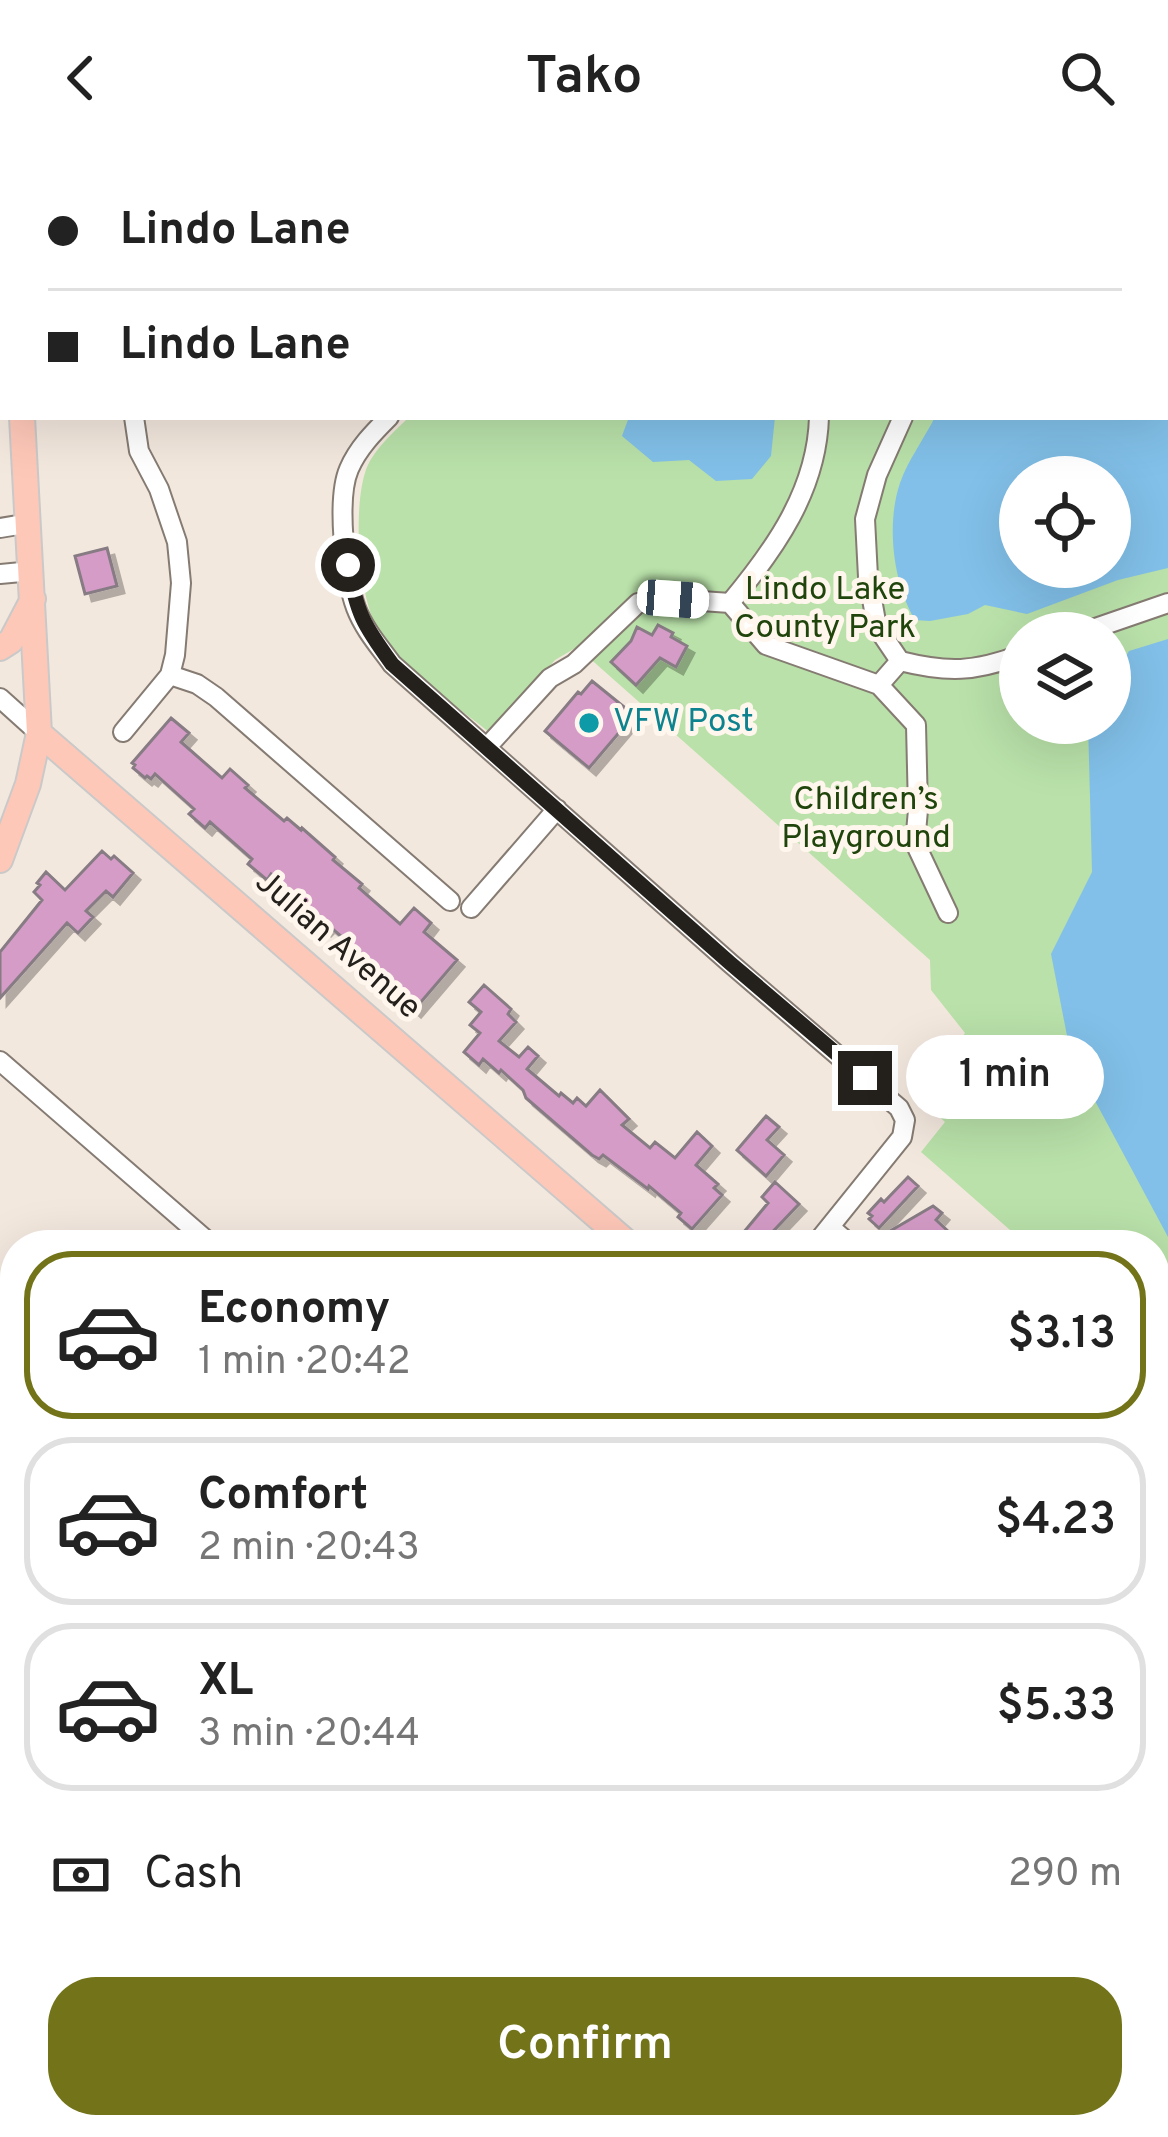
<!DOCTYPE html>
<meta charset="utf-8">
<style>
:root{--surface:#fff;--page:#f6f6f6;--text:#222;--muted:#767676;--line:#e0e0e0;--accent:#737419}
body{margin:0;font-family:Overpass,sans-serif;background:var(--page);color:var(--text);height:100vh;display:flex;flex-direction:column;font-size:45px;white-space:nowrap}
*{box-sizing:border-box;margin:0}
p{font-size:39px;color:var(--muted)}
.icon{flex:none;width:66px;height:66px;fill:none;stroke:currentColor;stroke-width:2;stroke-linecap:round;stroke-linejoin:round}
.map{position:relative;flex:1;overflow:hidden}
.side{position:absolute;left:0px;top:1074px;width:1170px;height:909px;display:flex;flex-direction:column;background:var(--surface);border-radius:48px 48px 0 0;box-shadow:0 12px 48px #0002}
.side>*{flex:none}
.top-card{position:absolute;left:0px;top:0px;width:1170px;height:264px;box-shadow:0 12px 48px #0002;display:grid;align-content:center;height:264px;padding:0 48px;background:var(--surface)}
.fabs{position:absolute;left:999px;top:300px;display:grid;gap:24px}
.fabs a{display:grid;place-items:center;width:132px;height:132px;border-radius:50%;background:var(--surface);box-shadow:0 12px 48px #0002;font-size:60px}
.end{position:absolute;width:54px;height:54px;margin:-27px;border:15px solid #24201c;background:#fff;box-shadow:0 0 0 6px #fff}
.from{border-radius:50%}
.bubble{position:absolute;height:84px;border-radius:42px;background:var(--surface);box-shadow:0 12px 48px #0002;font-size:39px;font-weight:600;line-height:84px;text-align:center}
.car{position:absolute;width:36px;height:72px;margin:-36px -18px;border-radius:15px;box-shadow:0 0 9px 3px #0007;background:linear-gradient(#fff 24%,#345 0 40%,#fff 0 76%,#345 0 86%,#fff 0)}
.top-card b{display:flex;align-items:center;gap:42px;height:114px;font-size:45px}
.top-card b+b{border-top:3px solid var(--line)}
.top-card i{width:30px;height:30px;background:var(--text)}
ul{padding:21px 0 0;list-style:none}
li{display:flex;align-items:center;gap:36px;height:168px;margin:0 24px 18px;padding:0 24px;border:6px solid var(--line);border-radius:48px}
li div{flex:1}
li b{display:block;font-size:45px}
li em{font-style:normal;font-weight:600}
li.on{border-color:var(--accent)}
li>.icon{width:108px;height:108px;stroke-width:1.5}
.pay{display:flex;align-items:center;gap:30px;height:132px;padding:0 48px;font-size:45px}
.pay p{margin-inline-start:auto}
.cta{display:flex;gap:24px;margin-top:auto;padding:24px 48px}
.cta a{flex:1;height:138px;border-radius:48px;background:var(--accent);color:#fff;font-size:48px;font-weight:600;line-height:138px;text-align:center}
header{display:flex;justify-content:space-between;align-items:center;height:156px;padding:0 48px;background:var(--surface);font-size:54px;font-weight:600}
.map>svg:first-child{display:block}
.green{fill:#b9e1a9;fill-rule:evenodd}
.water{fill:#82c0e9;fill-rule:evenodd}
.building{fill:#d49cc7;stroke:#877b84;stroke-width:3;filter:url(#shadow)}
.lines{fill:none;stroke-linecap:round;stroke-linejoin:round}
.minor-casing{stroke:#857b72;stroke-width:22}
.major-casing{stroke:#cac9c9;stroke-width:28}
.minor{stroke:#fff;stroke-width:18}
.major{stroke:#fec8b8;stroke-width:24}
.route{stroke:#24201c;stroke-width:15}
.culture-dot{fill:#0f9aa8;stroke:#fff6ed;stroke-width:4.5}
.labels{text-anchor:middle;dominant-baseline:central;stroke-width:10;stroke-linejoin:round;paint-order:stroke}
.park-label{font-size:33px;fill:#20450c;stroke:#fff6ed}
.culture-label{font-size:33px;fill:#0d838f;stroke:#fff6ed;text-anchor:start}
.street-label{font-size:33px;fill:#24201c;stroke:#fff6ed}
</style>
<header><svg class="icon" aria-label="back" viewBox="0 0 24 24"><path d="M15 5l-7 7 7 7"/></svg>Tako<svg class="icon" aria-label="search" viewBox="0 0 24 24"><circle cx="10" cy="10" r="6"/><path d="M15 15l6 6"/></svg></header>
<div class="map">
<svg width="1168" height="1981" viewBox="0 0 1168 1981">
<defs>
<filter id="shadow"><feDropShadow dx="7" dy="7" stdDeviation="0" flood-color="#0004"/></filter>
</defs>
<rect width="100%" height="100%" fill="#f3e8de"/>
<path class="green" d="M414,0H1168V1271L1155,1259V1089H1027L921,996L945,966L918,941L965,877L931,834L930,804L577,491L555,504L490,577C457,550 399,511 379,476C358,441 352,349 367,311C375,292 395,275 409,261H1167V3H417ZM1020,321H1110V411H1020ZM1020,477H1110V567H1020Z
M15,1743V1968H114L106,1981H0V1757Z"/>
<path class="water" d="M917,0H1168V412L1118,424L1027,458L985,449L968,458L930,465L915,464C893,427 886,368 900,327C908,304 924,283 935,261H1167V3H917ZM1110,321V411H1020V321Z
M629,261H775L771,300L752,323L716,325L689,304L653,306L622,280Z
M1168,483V1081L1071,900L1051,798L1092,716L1088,567H1110V525L1129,495Z"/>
<path class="building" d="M107,392L117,430L85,438L75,400Z
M658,469L673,477L671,481L687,490L676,511L660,502L636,529L611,506L631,485L637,471L652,479Z
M592,525L634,559L589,612L545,575L578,536L581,538Z
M171,562L189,577L181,586L222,622L230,613L248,629L245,632L284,665L287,662L301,674L302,672L335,701L333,704L362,728L359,732L400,768L414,752L431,767L424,776L457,804L414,854L364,809L369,804L328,769L324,773L305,757L309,753L271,718L267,724L248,708L252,703L210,666L205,672L189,658L194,653L155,618L151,623L147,620L145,622L133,612L135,609L132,607Z
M102,695L111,703L114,700L133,717L113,741L106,735L86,755L93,761L78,777L67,767L0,842V796L42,744L34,736L40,729L37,727L46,716L65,734Z
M484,829L511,853L508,858L516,866L499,885L519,901L528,891L538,900L527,913L559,940L561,937L573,947L577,942L586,950L600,934L629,963L622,969L650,992L655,986L675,1002L697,976L712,990L696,1009L718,1028L714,1032L722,1039L692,1073L678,1061L681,1057L649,1030L648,1033L603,999L599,1003L592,999L526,942L523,934L501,914L499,917L483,903L479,909L464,896L480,877L470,869L481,856L469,846Z
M766,960L779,971L767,984L784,999L766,1020L737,994Z
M908,1021L918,1030L879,1072L869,1063L872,1060L868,1057L881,1043L884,1046Z
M775,1026L799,1048L760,1089H733L768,1047L762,1041Z
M933,1050L942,1057L936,1064L963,1089H896L885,1078Z"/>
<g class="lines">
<defs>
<path id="minor" d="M344,0L347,3
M394,0L395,3
M360,3L363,0
M0,40L3,52
M0,135L3,136
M0,201H3
M389,261C374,276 358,292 349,313C336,343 345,422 356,452C364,473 379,490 392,508L730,807L899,952L905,964L902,981L815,1089
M0,372L30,367
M0,418L32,415
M730,447C775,393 817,334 819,261
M1081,477L1168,447
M900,505L877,471L868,421L865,363L877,319L903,261
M170,519L197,528L216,541L450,745
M879,529L916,569L918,654L915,687L948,757
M0,542L39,577
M123,576L170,519L175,499L181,427L177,386L159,333L139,295L134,261
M487,591L550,522L574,508L638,447L673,443L730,447L766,489L879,529L900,505C948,517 974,516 1020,499
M471,752L557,653
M0,905L212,1089
M830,1071L851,1089
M0,1275L15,1288
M1149,1968L1163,1981
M227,1981L232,1968
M458,1981L472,1968
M781,1981L792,1968"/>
<path id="major" d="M100,3L102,0
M0,492L11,485L33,443
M39,577L630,1089
M0,704L28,628L39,577L22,261
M1155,1544L1168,1555"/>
</defs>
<use href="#minor" class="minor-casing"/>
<use href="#major" class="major-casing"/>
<use href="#minor" class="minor"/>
<use href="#major" class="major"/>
</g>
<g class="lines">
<path class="route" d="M348,409C357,458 363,468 392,508L730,807L865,922"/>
</g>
<circle class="culture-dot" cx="589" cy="567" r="12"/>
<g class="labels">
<g class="park-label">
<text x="825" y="435">Lindo Lake<tspan x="825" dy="38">County Park</tspan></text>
<text x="866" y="645">Children’s<tspan x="866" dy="38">Playground</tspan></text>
</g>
<g class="culture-label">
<text x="613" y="567">VFW Post</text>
</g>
<g class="street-label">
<text transform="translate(337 790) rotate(41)">Julian Avenue</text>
</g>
</g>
</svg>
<div class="fabs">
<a><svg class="icon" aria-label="locate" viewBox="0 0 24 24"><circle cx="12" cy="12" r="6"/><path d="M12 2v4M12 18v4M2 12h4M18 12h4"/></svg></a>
<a><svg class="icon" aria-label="layers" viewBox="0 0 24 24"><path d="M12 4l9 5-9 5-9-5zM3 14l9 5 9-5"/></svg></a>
</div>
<i class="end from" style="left:348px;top:409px"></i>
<i class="end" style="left:865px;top:922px"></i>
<div class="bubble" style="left:906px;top:879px;width:198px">1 min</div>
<i class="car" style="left:673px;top:443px;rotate:94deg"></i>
<div class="top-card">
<b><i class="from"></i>Lindo Lane</b>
<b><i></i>Lindo Lane</b>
</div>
<section class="side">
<ul>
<li class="on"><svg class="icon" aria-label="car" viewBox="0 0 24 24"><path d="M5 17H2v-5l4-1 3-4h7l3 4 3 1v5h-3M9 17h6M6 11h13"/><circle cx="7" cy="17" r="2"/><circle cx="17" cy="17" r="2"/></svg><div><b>Economy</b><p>1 min · 20:42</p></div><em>$3.13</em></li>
<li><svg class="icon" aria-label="car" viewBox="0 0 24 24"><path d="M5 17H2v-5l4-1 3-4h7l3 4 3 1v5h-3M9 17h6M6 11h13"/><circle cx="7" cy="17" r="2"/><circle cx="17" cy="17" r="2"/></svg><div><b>Comfort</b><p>2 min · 20:43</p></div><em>$4.23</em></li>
<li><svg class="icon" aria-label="car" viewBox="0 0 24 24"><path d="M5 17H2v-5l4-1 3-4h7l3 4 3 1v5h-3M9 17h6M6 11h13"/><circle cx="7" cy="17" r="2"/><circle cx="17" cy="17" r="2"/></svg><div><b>XL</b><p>3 min · 20:44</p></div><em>$5.33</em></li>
</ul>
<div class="pay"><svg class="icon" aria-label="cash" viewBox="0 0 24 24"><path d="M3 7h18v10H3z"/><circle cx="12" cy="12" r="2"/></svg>Cash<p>290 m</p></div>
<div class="cta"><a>Confirm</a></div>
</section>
</div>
